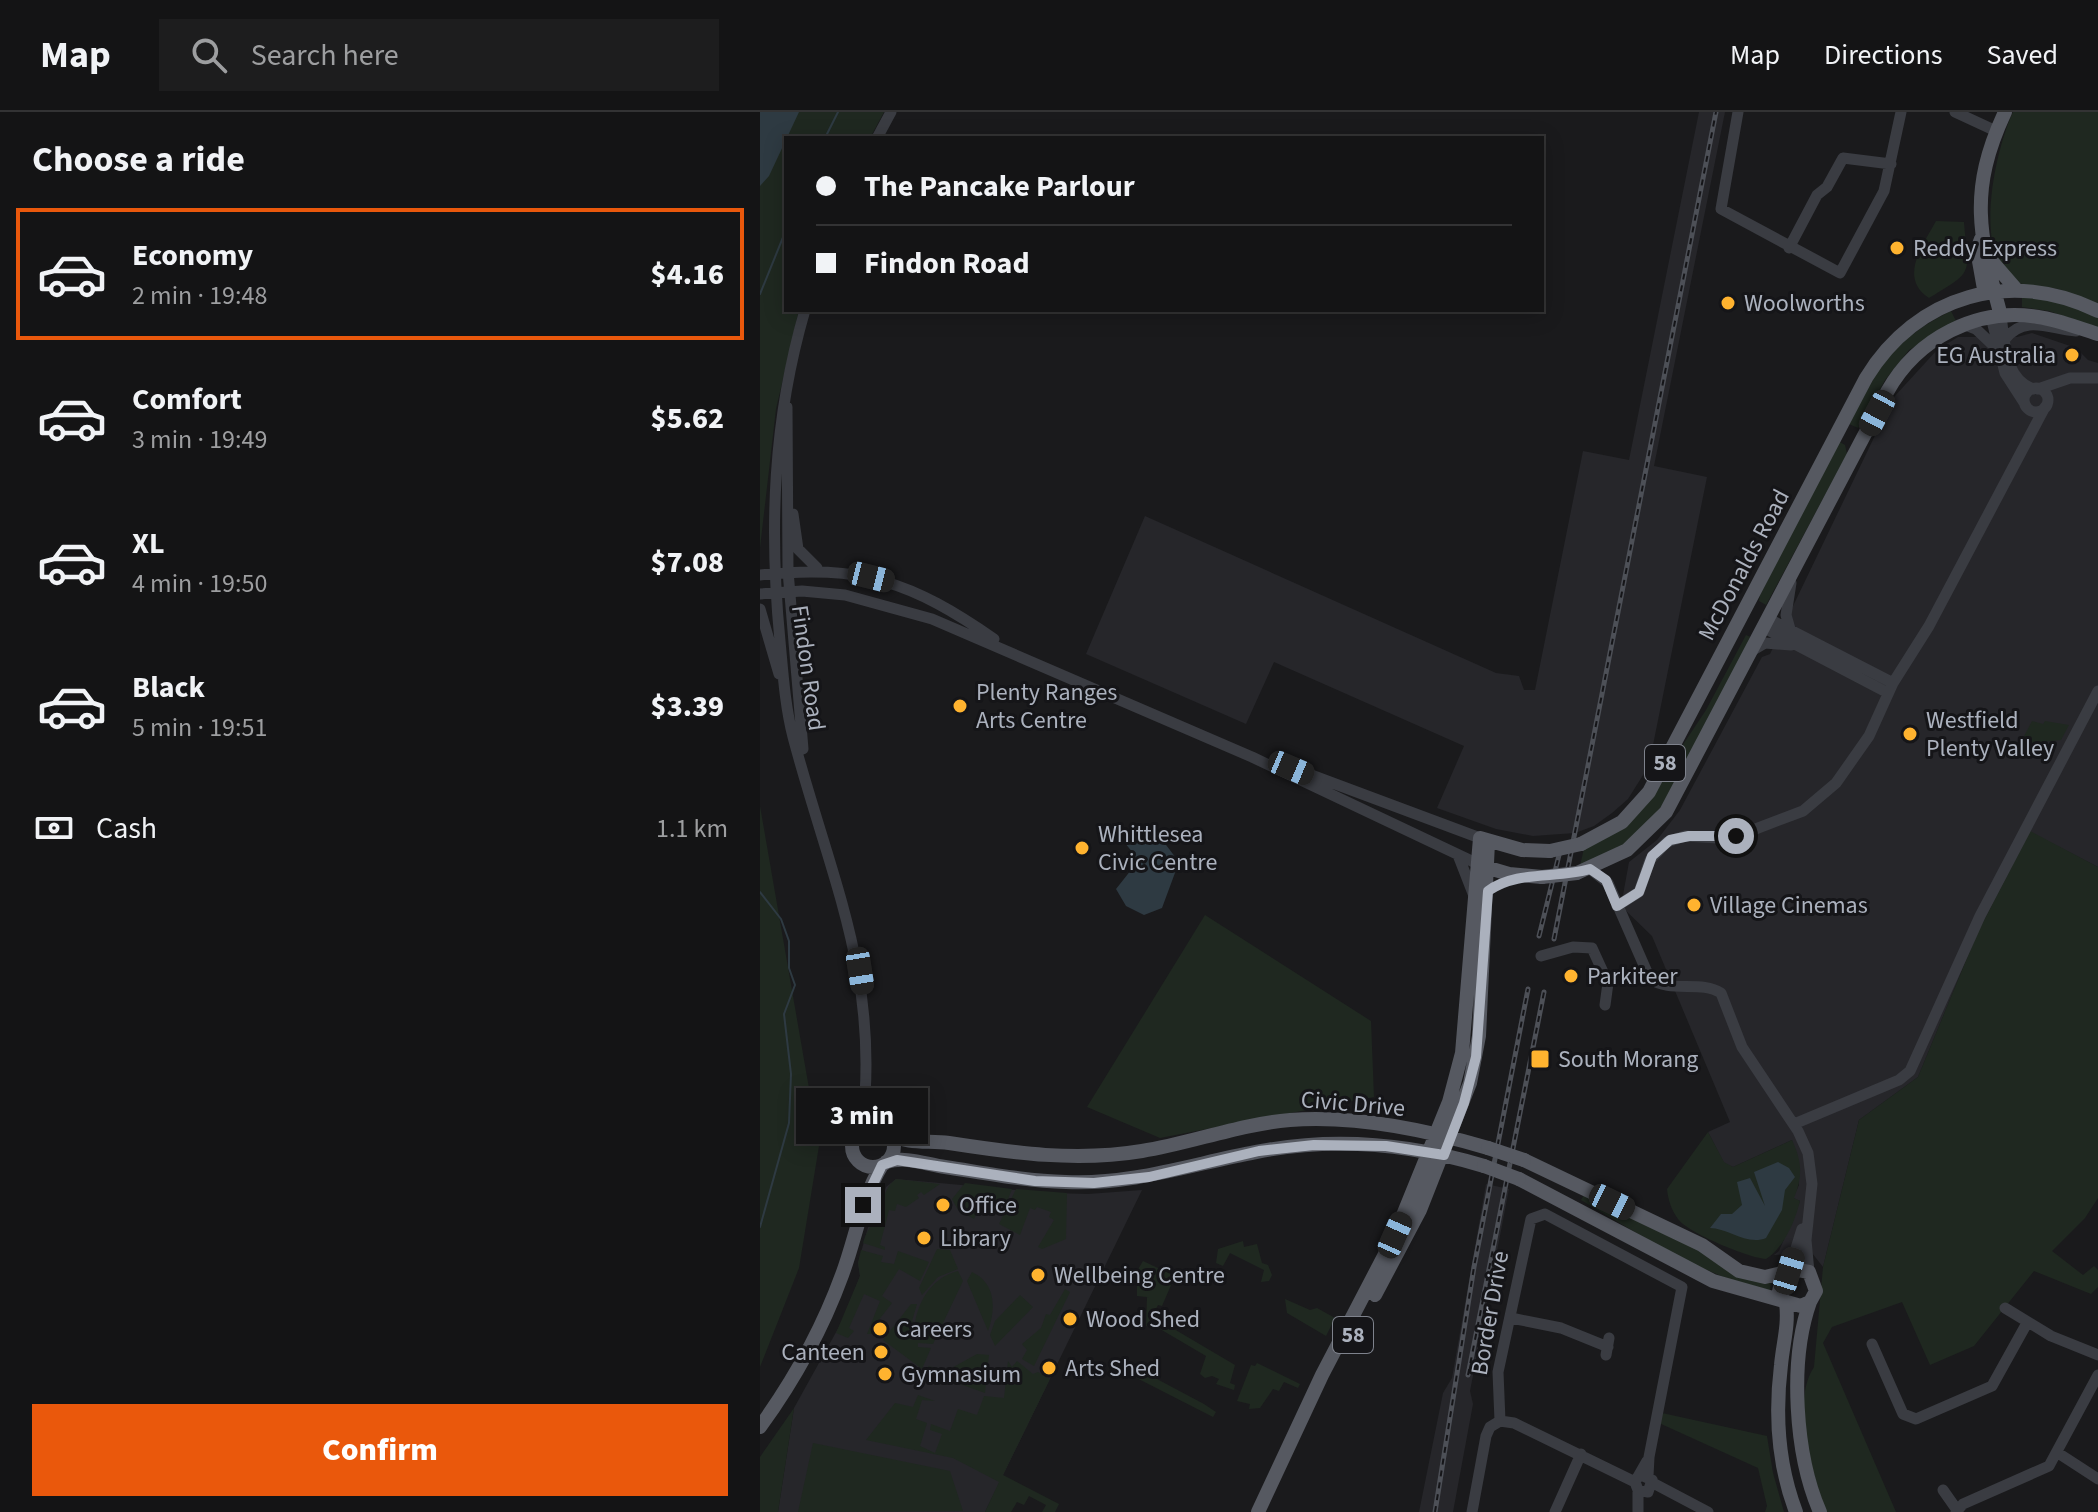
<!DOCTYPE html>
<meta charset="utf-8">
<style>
:root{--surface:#141415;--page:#1d1d1e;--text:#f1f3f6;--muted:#9d9ea0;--line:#333334;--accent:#ea580c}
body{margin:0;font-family:"Source Sans 3",sans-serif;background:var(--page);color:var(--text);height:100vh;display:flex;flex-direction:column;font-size:30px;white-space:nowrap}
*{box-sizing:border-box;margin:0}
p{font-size:26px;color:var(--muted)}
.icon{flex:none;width:44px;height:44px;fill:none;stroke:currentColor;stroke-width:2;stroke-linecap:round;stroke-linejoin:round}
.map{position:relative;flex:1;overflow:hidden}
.drawer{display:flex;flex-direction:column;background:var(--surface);width:760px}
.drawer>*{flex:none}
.banner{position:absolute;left:24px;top:24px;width:760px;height:176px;border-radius:0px;box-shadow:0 4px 20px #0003,0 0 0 2px var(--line);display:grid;align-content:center;height:176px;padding:0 32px;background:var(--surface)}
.end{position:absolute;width:36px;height:36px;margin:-18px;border:10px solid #abb1bd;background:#111;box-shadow:0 0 0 4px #111}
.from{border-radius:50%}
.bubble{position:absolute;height:56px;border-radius:0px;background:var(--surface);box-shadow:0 4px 20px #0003,0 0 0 2px var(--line);font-size:26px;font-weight:800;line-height:56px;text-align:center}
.car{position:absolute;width:24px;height:48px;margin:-24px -12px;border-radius:10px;box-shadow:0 0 6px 2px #0007;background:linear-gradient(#222 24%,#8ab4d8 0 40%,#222 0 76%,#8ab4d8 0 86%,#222 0)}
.banner b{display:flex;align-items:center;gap:28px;height:76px;font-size:30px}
.banner b+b{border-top:2px solid var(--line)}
.banner i{width:20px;height:20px;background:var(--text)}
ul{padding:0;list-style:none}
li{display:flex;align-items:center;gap:24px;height:132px;margin:0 16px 12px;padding:0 16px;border:4px solid transparent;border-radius:0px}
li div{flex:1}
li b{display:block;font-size:30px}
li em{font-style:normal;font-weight:800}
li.active{border-color:var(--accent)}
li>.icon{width:72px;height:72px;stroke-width:1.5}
h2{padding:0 32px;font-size:36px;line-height:96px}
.pay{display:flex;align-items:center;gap:20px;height:88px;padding:0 32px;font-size:30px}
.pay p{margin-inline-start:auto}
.action{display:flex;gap:16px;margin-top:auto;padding:16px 32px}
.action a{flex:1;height:92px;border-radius:0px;background:var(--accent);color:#fff;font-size:32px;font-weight:800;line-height:92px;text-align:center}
header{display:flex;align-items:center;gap:48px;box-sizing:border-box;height:112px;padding:0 40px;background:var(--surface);border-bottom:2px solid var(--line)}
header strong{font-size:38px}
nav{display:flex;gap:44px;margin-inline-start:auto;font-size:28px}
.search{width:560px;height:72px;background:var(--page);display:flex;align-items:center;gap:20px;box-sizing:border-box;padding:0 28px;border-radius:0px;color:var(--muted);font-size:30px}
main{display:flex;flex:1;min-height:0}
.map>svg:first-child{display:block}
.built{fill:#26262a}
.green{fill:#1f2820}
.water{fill:#2e3a42}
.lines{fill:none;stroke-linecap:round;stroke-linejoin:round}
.stream{stroke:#2e3a42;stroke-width:2}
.minor{stroke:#3a3c42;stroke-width:11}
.major{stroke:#565961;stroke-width:14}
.rail-casing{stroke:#4d5057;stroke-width:5}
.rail{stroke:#151518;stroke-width:2;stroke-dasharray:6;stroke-linecap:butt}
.major-bridge{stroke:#565961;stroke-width:14}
.route{stroke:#abb1bd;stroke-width:10}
.poi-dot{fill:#ffb32f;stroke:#151518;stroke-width:3}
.labels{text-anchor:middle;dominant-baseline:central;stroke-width:6;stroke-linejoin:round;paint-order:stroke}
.shield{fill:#151518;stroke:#7e828c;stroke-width:2}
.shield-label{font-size:22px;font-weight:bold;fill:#abb1bd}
.poi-label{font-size:24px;fill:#abb1bd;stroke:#151518;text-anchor:start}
.street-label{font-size:24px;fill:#abb1bd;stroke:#151518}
</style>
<header>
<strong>Map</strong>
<div class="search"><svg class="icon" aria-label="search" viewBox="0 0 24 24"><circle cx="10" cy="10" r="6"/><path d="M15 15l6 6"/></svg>Search here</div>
<nav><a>Map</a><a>Directions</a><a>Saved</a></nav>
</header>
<main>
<section class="drawer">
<h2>Choose a ride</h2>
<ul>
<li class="active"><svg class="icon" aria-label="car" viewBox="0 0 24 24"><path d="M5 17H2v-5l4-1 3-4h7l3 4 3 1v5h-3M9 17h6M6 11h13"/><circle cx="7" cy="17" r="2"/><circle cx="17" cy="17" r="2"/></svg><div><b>Economy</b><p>2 min · 19:48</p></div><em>$4.16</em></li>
<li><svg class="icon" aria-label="car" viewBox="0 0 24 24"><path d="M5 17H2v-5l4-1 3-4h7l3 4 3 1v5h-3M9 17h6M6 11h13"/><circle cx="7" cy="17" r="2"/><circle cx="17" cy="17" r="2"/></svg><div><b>Comfort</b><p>3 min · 19:49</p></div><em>$5.62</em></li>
<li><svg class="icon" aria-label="car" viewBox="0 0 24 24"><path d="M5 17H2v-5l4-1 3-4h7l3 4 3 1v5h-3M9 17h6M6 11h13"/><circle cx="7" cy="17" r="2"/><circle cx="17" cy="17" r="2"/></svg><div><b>XL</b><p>4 min · 19:50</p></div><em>$7.08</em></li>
<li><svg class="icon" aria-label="car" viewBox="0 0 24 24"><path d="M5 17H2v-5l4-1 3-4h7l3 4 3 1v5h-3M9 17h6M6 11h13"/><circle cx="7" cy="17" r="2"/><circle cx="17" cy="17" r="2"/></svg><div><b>Black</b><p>5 min · 19:51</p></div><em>$3.39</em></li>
</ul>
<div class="pay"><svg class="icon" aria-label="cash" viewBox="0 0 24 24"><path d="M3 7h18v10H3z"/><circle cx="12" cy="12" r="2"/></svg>Cash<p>1.1 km</p></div>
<div class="action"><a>Confirm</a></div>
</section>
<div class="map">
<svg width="1338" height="1400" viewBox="0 0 1338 1400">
<rect width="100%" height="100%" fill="#1a1a1c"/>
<path class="built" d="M939,0H965L894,354L947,365L893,633L900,636L868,687L852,701L834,714L815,721L773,724L736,717L677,696L704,634L514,550L486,612L326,542L385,404L736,561L759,564L764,578H775L823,339L869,348Z
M1272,221L1316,236L1328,248L1338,251V755L1270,720L1217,822L1158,965L1099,1008L1063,1155L1052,1141L1014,1143L1019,1139L1040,1089L1033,1086L1039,1073L1032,1028L973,1055L964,1051L948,1020L970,1010L892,824L861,794L869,750L897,728L920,698L1002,545L1010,542L1133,286L1177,238L1198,225H1257Z
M136,1067L289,1081L328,1082L382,1078L225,1400H18L34,1296L85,1204L100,1164L98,1151L109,1112L118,1103L126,1075Z
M726,1072L749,1077L710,1279L713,1292L693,1400H659L683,1281L692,1266Z"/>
<path class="green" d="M0,0H124L110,26H26V198H39L16,297L0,436Z
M1253,0H1338V193C1325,187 1312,181 1298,177C1285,174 1266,176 1255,169C1211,143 1236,36 1253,0Z
M1176,109L1204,110C1208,163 1216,158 1169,186C1138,166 1163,133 1176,109Z
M1262,182L1278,183L1338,203V216L1289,199L1262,195Z
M1191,199L1197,211L1149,238L1125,268L1101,313L1098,316L1087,311C1116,258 1135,226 1191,199Z
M1078,329L1085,333L1087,342L1006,493L999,489L1000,483Z
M986,523L993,526L906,694L862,736L820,754L824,736L841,728L908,655L946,598Z
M1272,609L1283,612L1285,609L1309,613L1301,628L1272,631L1262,628Z
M0,694L59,1034L39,1156L0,1255Z
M1270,719L1338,755V1086L1325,1106L1292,1139L1323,1163L1334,1154L1338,1158V1175L1331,1182L1274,1159L1214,1234L1170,1253L1142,1190L1072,1215L1063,1231L1136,1400H1066C1053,1362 1030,1291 1054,1255L1063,1155L1099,1008L1158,965L1217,822Z
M445,803L611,909L614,985L400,1026L327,995Z
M948,1020L964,1050L973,1055L1032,1028C1042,1049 1043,1064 1034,1086L1040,1089C1035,1109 1024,1136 1006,1147C989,1146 928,1121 918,1107C912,1099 908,1088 907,1077Z
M136,1067L180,1072L164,1083L161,1080L157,1083L159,1086L146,1095L137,1092L135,1099L129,1098L120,1133L125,1135V1138L103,1131C108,1115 112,1114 118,1102C126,1087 122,1078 136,1067Z
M205,1071L252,1077L245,1095L225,1085L214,1107L198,1098L192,1087Z
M256,1077L307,1081L306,1127L282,1137L278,1135L294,1108L289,1105L291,1100L277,1095L275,1098L270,1096L260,1123L239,1112Z
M825,1081L1011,1168L1010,1179C941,1164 881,1123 821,1088Z
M483,1129L484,1135L497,1132L502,1151L508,1153L512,1163L509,1169L501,1170L504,1158L470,1141L463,1154L456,1151L458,1137Z
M177,1137L190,1138L198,1157L178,1165L162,1183L159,1176Z
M101,1138L123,1144L121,1150L134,1152L138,1139L169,1150L160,1169L139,1157L122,1184L132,1191L111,1218L113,1222H107L120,1189L104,1182L89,1216L94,1219L88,1226L76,1221L100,1164L98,1151Z
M383,1149L415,1164L402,1194L398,1193L392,1204L475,1253L470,1271L475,1273L474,1278L456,1272L459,1267L452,1264L445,1266L440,1262L446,1244L400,1217L386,1214L387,1185L396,1186L377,1184V1159Z
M198,1159L203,1169L173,1232L158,1231V1235L171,1236L162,1257L123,1228L151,1192H157L152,1209L155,1211C159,1187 173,1165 198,1159Z
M212,1160C236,1171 236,1197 228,1219L207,1169Z
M305,1177L310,1180L274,1254L262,1247L267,1238L262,1232L281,1216L286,1202L290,1203Z
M260,1183L273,1195L235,1234L230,1223L235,1209Z
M525,1187L550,1198L557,1196L575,1206L566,1224L527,1201Z
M217,1242L229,1243L225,1281L172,1262L168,1254L188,1258Z
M248,1249L252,1255L257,1249L273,1262L278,1260L290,1267L243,1363L299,1392L295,1400H282L286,1393L269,1384L264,1393L257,1390L251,1400H225L239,1370L193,1346L106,1328L135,1291L153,1295L158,1283L175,1289L162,1288L156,1307L167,1311L160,1334L175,1341L182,1322L170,1318L171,1312L190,1319L198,1297L217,1303L224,1284L244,1286Z
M363,1249L444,1292L456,1300L453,1305L359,1257Z
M497,1251L540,1272L538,1276L524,1270L519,1279L513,1277L500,1296L489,1297L490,1292L477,1289L491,1253L495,1254Z
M34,1296L18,1400H0V1345Z
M902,1301L1007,1324L1013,1361L1024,1400H1005L1007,1394L998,1356L899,1311Z
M53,1331L190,1359L203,1399L38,1400Z"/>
<path class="water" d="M0,0H39L9,64L0,74Z
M387,718L400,725L419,750L402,796L384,803L366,794L356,777L375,753L373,741L365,731L367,724Z
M1018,1050L1029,1056L1035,1065L1025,1078L1022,1098L1006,1126C987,1134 968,1116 950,1116L961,1102H972L982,1093L977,1070L990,1066L1005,1094L994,1060Z"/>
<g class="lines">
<path class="stream" d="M65,26L78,0
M0,182L26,118
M0,780L21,807L29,829V856L35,873L24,902L31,962L29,1011L0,1115"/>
<path class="minor" d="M978,0L961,97L1080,161L1124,79L1141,0
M1195,0L1236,19
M117,26L131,0
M1029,136L1057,83L1067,75L1083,46L1131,52
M45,198C13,308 9,415 20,529C23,561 25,594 33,625C70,765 121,865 102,1016
M1241,204C1245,230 1244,266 1273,277
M1231,205L1245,261L1265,292
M1203,212L1216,217L1236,236
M1245,227C1265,202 1290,217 1316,219
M1264 288a12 12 0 1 1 24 0a12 12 0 1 1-24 0Z
M1278,277L1310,266H1338
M27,295L28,459L43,637
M33,402L38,437L57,456
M0,463C101,452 152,470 234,527
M0,482L42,479L85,483L172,507L492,645L718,752
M0,497L19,562
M1009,507L1133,571
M1004,516L1128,581
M1030,517L1026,503L1031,471
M993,538L1005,531L1031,533
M522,652L720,726
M698,743L714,784
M830,757L848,771L890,867C911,881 941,868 961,881L982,935L1038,1019L1048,1041L1052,1072L1046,1128L1049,1160
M857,794L879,780L890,748L907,730L925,724L958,726L985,721L1043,699L1076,671L1109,624L1133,571L1169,514L1285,295
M781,844L813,835L832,836L848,871L845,893
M107,982L125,1017
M1034,1012L1139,968L1150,959L1220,804L1338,579
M1029,1159L1042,1117
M1245,1196L1291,1224L1338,1243
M751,1206L801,1216L848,1235
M1112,1232L1143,1302L1156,1307L1232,1274L1267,1211
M846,1243L849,1226
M740,1309L738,1260L771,1107L785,1102L922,1175L889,1345L888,1364
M740,1309L754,1311L875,1370
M1298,1341L1338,1367
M881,1363L892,1368L888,1380L878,1378L875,1370L887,1349
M893,1371L948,1400
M1183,1378L1197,1398
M712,1400L726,1324L730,1315L740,1309
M795,1400L821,1342
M878,1400V1378
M1196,1400L1203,1392L1289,1354L1338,1263"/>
<path class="major" d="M1221,127L1217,138L1224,177
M1229,146L1256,177
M1241,204C1219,123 1208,79 1245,0
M821,732L862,710L889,680L1106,266C1156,183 1252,156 1338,199
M722,754L749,762L782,765
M817,761L867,738L906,700L1127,280C1157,226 1217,195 1278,205C1299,208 1318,216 1338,222
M92 1034a21 21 0 1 1 42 0a21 21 0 1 1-42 0Z
M130,1022C149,1033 168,1028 189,1031C254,1041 316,1050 382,1039C432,1031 480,1012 530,1008C595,1003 667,1018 728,1036
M764,1048L942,1133L979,1159L1005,1165L1026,1160
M126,1050C146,1044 165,1052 185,1055C225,1061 265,1069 306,1070C372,1073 432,1052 496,1040C572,1025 651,1032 724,1054
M759,1067L953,1169L1041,1194L1050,1190L1056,1179L1049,1160L1033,1157L1022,1164L1019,1180L1024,1189
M615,1183L660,1098L710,971L719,924L728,730
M1050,1190C1029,1249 1035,1343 1060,1400
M1026,1191C1029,1213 1023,1231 1021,1253C1015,1302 1018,1353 1036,1400
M0,1315C34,1268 62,1218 82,1163C96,1126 101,1087 122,1053
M498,1400L562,1263L635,1123L689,990L702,941L720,726L762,738L790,739"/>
<defs>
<path id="rail" d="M779,824L801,735
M794,827L956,0
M708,1263L784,880
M675,1400L714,1155L768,877"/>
</defs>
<use href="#rail" class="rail-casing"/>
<use href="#rail" class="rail"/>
<path class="major-bridge" d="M790,739L821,732
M782,765L817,761
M728,1036L764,1048
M724,1054L759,1067"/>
</g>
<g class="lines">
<path class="route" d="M103,1093L122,1053L137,1048L275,1069L334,1071L389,1065L499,1039L554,1033L626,1034L684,1043L704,991L716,945L728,779C757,758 797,767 830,757L846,768L857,794L879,780L892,744L910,728L929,724H976"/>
</g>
<g class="poi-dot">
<circle cx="1137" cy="136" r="8"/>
<circle cx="968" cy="191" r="8"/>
<circle cx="1312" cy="243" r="8"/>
<circle cx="200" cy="594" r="8"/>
<circle cx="1150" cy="622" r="8"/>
<circle cx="322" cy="736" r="8"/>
<circle cx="934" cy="793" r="8"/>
<circle cx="811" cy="864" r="8"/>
<rect x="770" y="937" width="20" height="20" rx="4"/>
<circle cx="183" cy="1093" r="8"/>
<circle cx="164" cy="1126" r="8"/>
<circle cx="278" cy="1163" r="8"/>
<circle cx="310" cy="1207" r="8"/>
<circle cx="120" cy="1217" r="8"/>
<circle cx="121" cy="1240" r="8"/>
<circle cx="289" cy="1256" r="8"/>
<circle cx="125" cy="1262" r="8"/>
</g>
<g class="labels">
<g class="shield">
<rect x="885" y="633" width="40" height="36" rx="6"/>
<rect x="573" y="1205" width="40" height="36" rx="6"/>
</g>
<g class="shield-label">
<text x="905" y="651">58</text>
<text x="593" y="1223">58</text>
</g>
<g class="poi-label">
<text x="1153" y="136">Reddy Express</text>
<text x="984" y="191">Woolworths</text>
<text x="1296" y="243" text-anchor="end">EG Australia</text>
<text x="216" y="580">Plenty Ranges<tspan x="216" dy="28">Arts Centre</tspan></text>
<text x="1166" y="608">Westfield<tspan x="1166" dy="28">Plenty Valley</tspan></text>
<text x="338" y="722">Whittlesea<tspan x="338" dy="28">Civic Centre</tspan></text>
<text x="950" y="793">Village Cinemas</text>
<text x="827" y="864">Parkiteer</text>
<text x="798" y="947">South Morang</text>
<text x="199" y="1093">Office</text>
<text x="180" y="1126">Library</text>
<text x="294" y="1163">Wellbeing Centre</text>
<text x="326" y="1207">Wood Shed</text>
<text x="136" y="1217">Careers</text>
<text x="105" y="1240" text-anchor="end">Canteen</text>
<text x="305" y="1256">Arts Shed</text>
<text x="141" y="1262">Gymnasium</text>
</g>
<g class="street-label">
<text transform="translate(984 453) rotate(-62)">McDonalds Road</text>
<text transform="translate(48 556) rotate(82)">Findon Road</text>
<text transform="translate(593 992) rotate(5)">Civic Drive</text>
<text transform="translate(730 1201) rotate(-80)">Border Drive</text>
</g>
</g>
</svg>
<i class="end from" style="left:976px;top:724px"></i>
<i class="end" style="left:103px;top:1093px"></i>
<div class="bubble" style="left:36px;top:976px;width:132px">3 min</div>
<i class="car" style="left:1117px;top:301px;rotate:208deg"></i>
<i class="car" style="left:111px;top:465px;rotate:104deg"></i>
<i class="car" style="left:531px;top:656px;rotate:113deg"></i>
<i class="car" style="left:100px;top:859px;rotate:171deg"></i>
<i class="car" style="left:852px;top:1090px;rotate:116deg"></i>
<i class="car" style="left:635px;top:1123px;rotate:24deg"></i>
<i class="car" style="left:1029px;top:1159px;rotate:17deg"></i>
<div class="banner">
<b><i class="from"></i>The Pancake Parlour</b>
<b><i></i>Findon Road</b>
</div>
</div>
</main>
